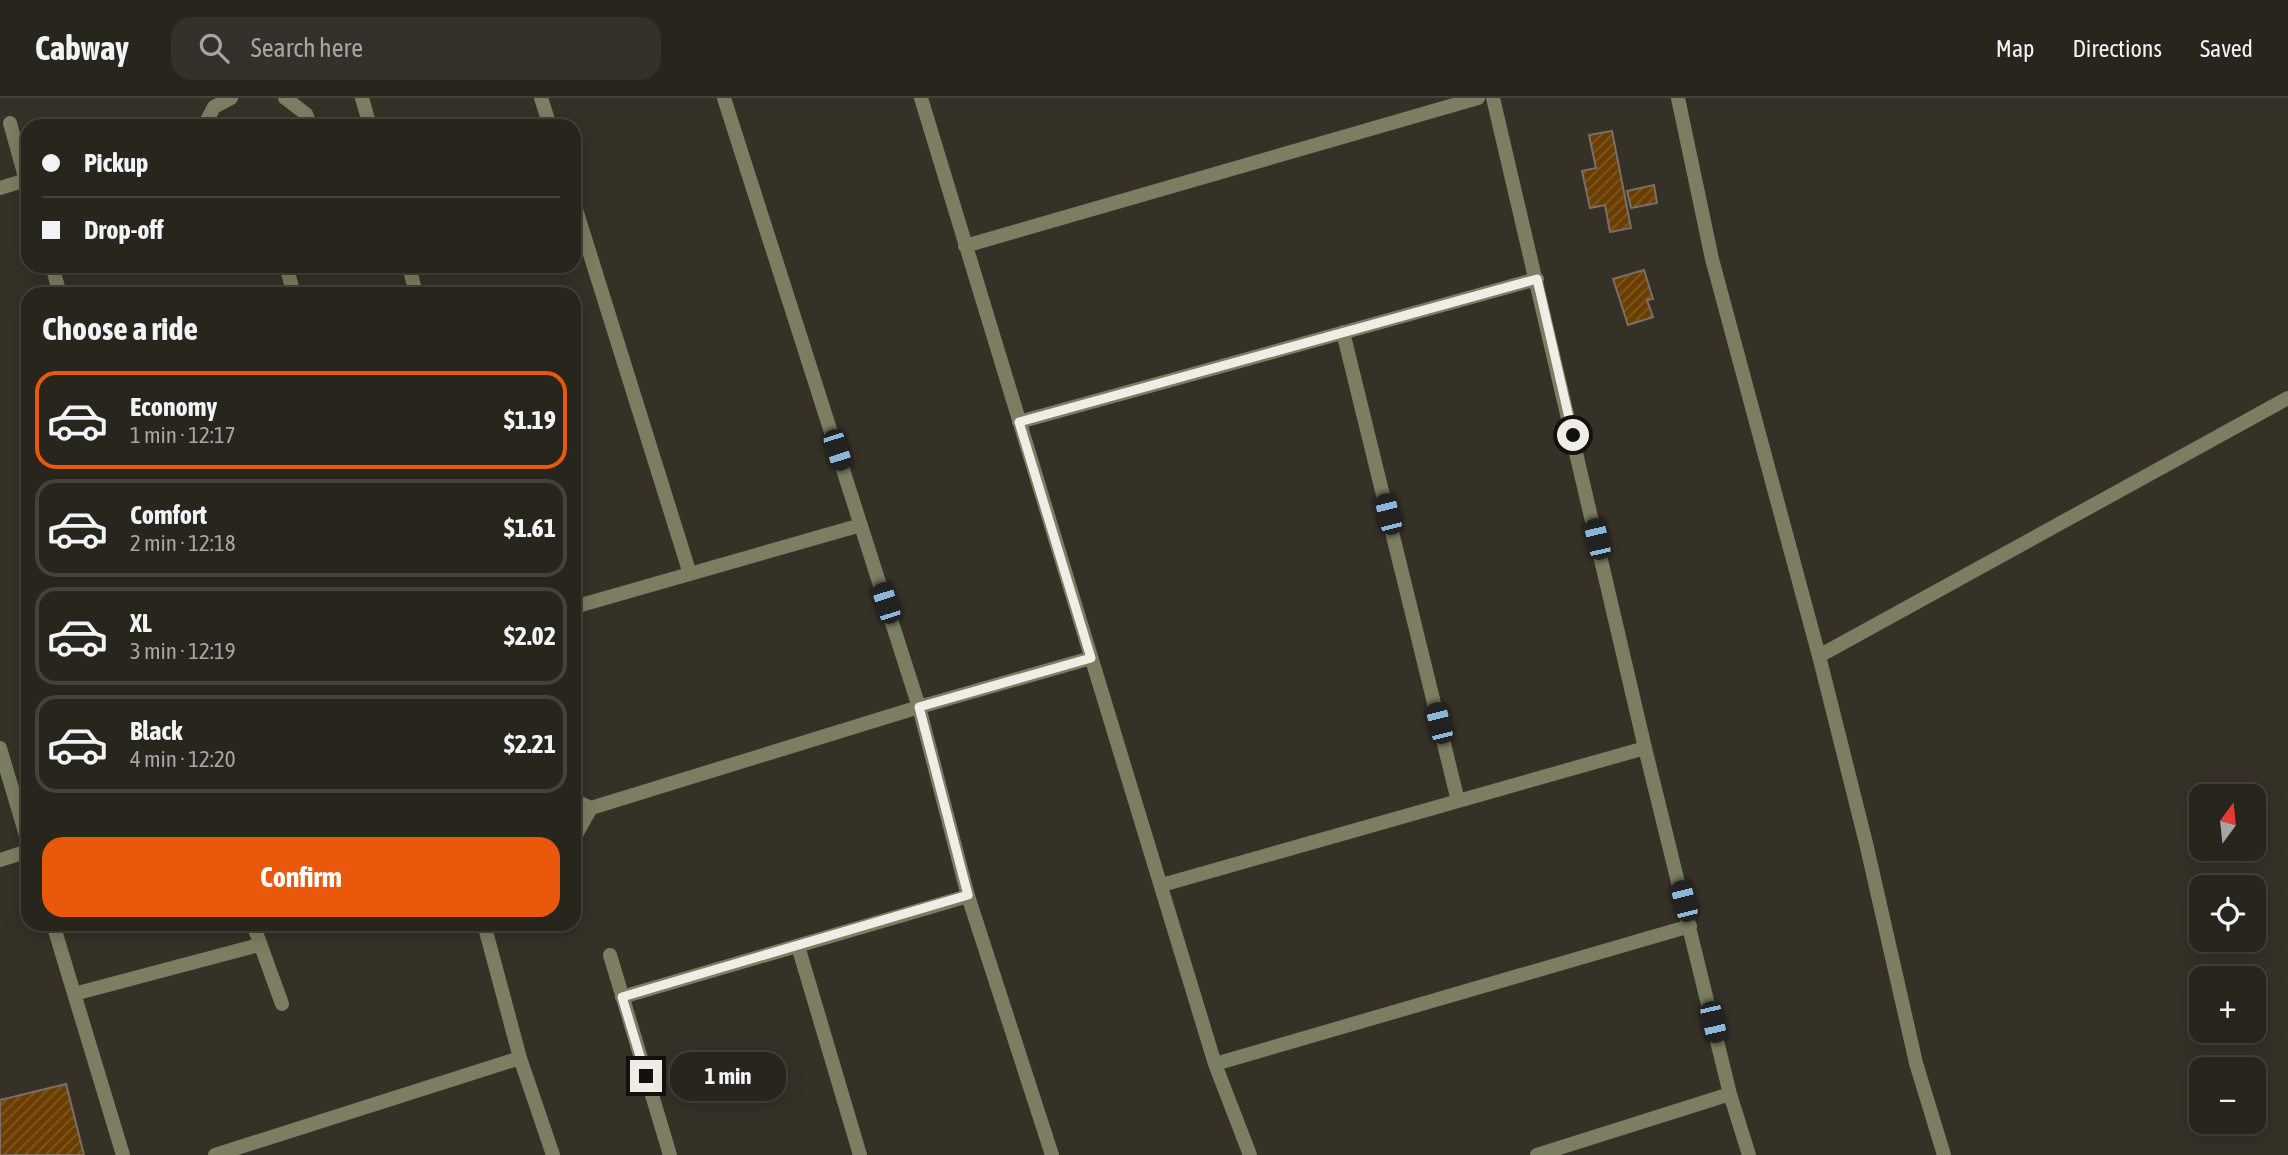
<!DOCTYPE html>
<meta charset="utf-8">
<style>
:root{--surface:#28251d;--page:#34312a;--text:#f1f3f6;--muted:#a5a5a4;--line:#44423b;--accent:#ea580c}
body{margin:0;font-family:"Asap Condensed",sans-serif;background:var(--page);color:var(--text);height:100vh;display:flex;flex-direction:column;font-size:26px;white-space:nowrap}
*{box-sizing:border-box;margin:0}
p{font-size:23px;color:var(--muted)}
.icon{flex:none;width:38px;height:38px;fill:none;stroke:currentColor;stroke-width:2;stroke-linecap:round;stroke-linejoin:round}
.map{position:relative;flex:1;overflow:hidden}
.drawer{position:absolute;left:21px;top:189px;width:560px;height:644px;display:flex;flex-direction:column;background:var(--surface);border-radius:21px;box-shadow:0 4px 18px #0003,0 0 0 2px var(--line)}
.drawer>*{flex:none}
.banner{position:absolute;left:21px;top:21px;width:560px;height:154px;border-radius:21px;box-shadow:0 4px 18px #0003,0 0 0 2px var(--line);display:grid;align-content:center;height:154px;padding:0 21px;background:var(--surface)}
.needle{width:46px;rotate:15deg}
.buttons{position:absolute;left:2189px;top:686px;display:grid;gap:14px}
.buttons a{display:grid;place-items:center;width:77px;height:77px;border-radius:14px;background:var(--surface);box-shadow:0 4px 18px #0003,0 0 0 2px var(--line);font-size:35px}
.end{position:absolute;width:32px;height:32px;margin:-16px;border:9px solid #f0ede7;background:#111;box-shadow:0 0 0 4px #111}
.from{border-radius:50%}
.bubble{position:absolute;height:49px;border-radius:21px;background:var(--surface);box-shadow:0 4px 18px #0003,0 0 0 2px var(--line);font-size:23px;font-weight:700;line-height:49px;text-align:center}
.car{position:absolute;width:21px;height:42px;margin:-21px -10px;border-radius:9px;box-shadow:0 0 5px 2px #0007;background:linear-gradient(#222 24%,#8ab4d8 0 40%,#222 0 76%,#8ab4d8 0 86%,#222 0)}
.banner b{display:flex;align-items:center;gap:24px;height:66px;font-size:26px}
.banner b+b{border-top:2px solid var(--line)}
.banner i{width:18px;height:18px;background:var(--text)}
ul{padding:0;list-style:none}
li{display:flex;align-items:center;gap:21px;height:98px;margin:0 14px 10px;padding:0 7px;border:4px solid var(--line);border-radius:21px}
li div{flex:1}
li b{display:block;font-size:26px}
li em{font-style:normal;font-weight:700}
li.current{border-color:var(--accent)}
li>.icon{width:63px;height:63px;stroke-width:1.5}
h2{padding:0 21px;font-size:32px;line-height:84px}
.action{display:flex;gap:14px;margin-top:auto;padding:14px 21px}
.action a{flex:1;height:80px;border-radius:21px;background:var(--accent);color:#fff;font-size:28px;font-weight:700;line-height:80px;text-align:center}
header{display:flex;align-items:center;gap:42px;box-sizing:border-box;height:98px;padding:0 35px;background:var(--surface);border-bottom:2px solid var(--line)}
header strong{font-size:33px}
nav{display:flex;gap:38px;margin-inline-start:auto;font-size:24px}
.search{width:490px;height:63px;background:var(--page);display:flex;align-items:center;gap:18px;box-sizing:border-box;padding:0 24px;border-radius:21px;color:var(--muted);font-size:26px}
.map>svg:first-child{display:block}
.building{fill:url(#building-hatch);stroke:#786f66;stroke-width:2}
.lines{fill:none;stroke-linecap:round;stroke-linejoin:round}
.minor{stroke:#7c7e61;stroke-width:14}
.route{stroke:#f0ede7;stroke-width:9}
</style>
<header>
<strong>Cabway</strong>
<div class="search"><svg class="icon" aria-label="search" viewBox="0 0 24 24"><circle cx="10" cy="10" r="6"/><path d="M15 15l6 6"/></svg>Search here</div>
<nav><a>Map</a><a>Directions</a><a>Saved</a></nav>
</header>
<div class="map">
<svg width="2288" height="1057" viewBox="0 0 2288 1057">
<defs>
<pattern id="building-hatch" width="6" height="6" patternUnits="userSpaceOnUse" patternTransform="scale(1.75)"><rect width="6" height="6" fill="#6b3d00"/><path d="M-1 1l2-2M0 6l6-6M5 7l2-2" fill="none" stroke="#805925"/></pattern>
</defs>
<rect width="100%" height="100%" fill="#363127"/>
<path class="building" d="M1612,33L1631,130L1610,134L1605,107L1590,110L1582,73L1596,70L1589,37Z
M1654,87L1657,105L1631,110L1627,93Z
M1644,172L1653,201L1647,202L1653,219L1628,227L1613,181Z
M66,986L84,1057H0V1002Z"/>
<g class="lines">
<path class="minor" d="M285,0L306,16L311,28
M362,0L370,28
M541,0L550,28
M724,0L919,609L968,798L1052,1057
M921,0L1215,966L1250,1057
M1493,0L1645,650L1730,996L1749,1057
M1678,0L1712,161L1819,558L1866,745L1916,965L1944,1057
M10,25L28,90
M204,28L214,9L231,0
M0,90L26,82
M574,105L690,476
M965,148L1478,0
M52,168L60,196
M286,168L294,196
M409,168L416,196
M1343,234L1458,703
M1019,324L1537,181
M574,509L861,427
M1819,558L2288,300
M0,650L28,744
M574,702L591,710L919,609L1091,560
M574,740L591,710
M0,762L28,753
M1162,787L1645,650
M53,826L123,1057
M253,826L282,906
M484,826L520,960L553,1057
M798,848L860,1057
M610,857L670,1057
M74,896L259,847
M622,899L968,798
M1215,966L1690,828
M215,1057L520,960
M1537,1057L1730,996"/>
</g>
<g class="lines">
<path class="route" d="M646,978L622,899L968,797L919,609L1091,560L1019,324L1537,181L1573,337"/>
</g>
</svg>
<div class="buttons">
<a><svg class="needle" viewBox="-14 -14 28 28"><path d="M0-13l5 13h-10z" fill="#e53935"/><path d="M0 13l5-13h-10z" fill="#a5a5a4"/></svg></a>
<a><svg class="icon" aria-label="locate" viewBox="0 0 24 24"><circle cx="12" cy="12" r="6"/><path d="M12 2v4M12 18v4M2 12h4M18 12h4"/></svg></a>
<a>+</a>
<a>−</a>
</div>
<i class="end from" style="left:1573px;top:337px"></i>
<i class="end" style="left:646px;top:978px"></i>
<div class="bubble" style="left:670px;top:954px;width:116px">1 min</div>
<i class="car" style="left:837px;top:352px;rotate:162deg"></i>
<i class="car" style="left:1388px;top:416px;rotate:346deg"></i>
<i class="car" style="left:1597px;top:441px;rotate:347deg"></i>
<i class="car" style="left:886px;top:505px;rotate:342deg"></i>
<i class="car" style="left:1439px;top:625px;rotate:346deg"></i>
<i class="car" style="left:1684px;top:803px;rotate:346deg"></i>
<i class="car" style="left:1713px;top:924px;rotate:167deg"></i>
<div class="banner">
<b><i class="from"></i>Pickup</b>
<b><i></i>Drop-off</b>
</div>
<section class="drawer">
<h2>Choose a ride</h2>
<ul>
<li class="current"><svg class="icon" aria-label="car" viewBox="0 0 24 24"><path d="M5 17H2v-5l4-1 3-4h7l3 4 3 1v5h-3M9 17h6M6 11h13"/><circle cx="7" cy="17" r="2"/><circle cx="17" cy="17" r="2"/></svg><div><b>Economy</b><p>1 min · 12:17</p></div><em>$1.19</em></li>
<li><svg class="icon" aria-label="car" viewBox="0 0 24 24"><path d="M5 17H2v-5l4-1 3-4h7l3 4 3 1v5h-3M9 17h6M6 11h13"/><circle cx="7" cy="17" r="2"/><circle cx="17" cy="17" r="2"/></svg><div><b>Comfort</b><p>2 min · 12:18</p></div><em>$1.61</em></li>
<li><svg class="icon" aria-label="car" viewBox="0 0 24 24"><path d="M5 17H2v-5l4-1 3-4h7l3 4 3 1v5h-3M9 17h6M6 11h13"/><circle cx="7" cy="17" r="2"/><circle cx="17" cy="17" r="2"/></svg><div><b>XL</b><p>3 min · 12:19</p></div><em>$2.02</em></li>
<li><svg class="icon" aria-label="car" viewBox="0 0 24 24"><path d="M5 17H2v-5l4-1 3-4h7l3 4 3 1v5h-3M9 17h6M6 11h13"/><circle cx="7" cy="17" r="2"/><circle cx="17" cy="17" r="2"/></svg><div><b>Black</b><p>4 min · 12:20</p></div><em>$2.21</em></li>
</ul>
<div class="action"><a>Confirm</a></div>
</section>
</div>
